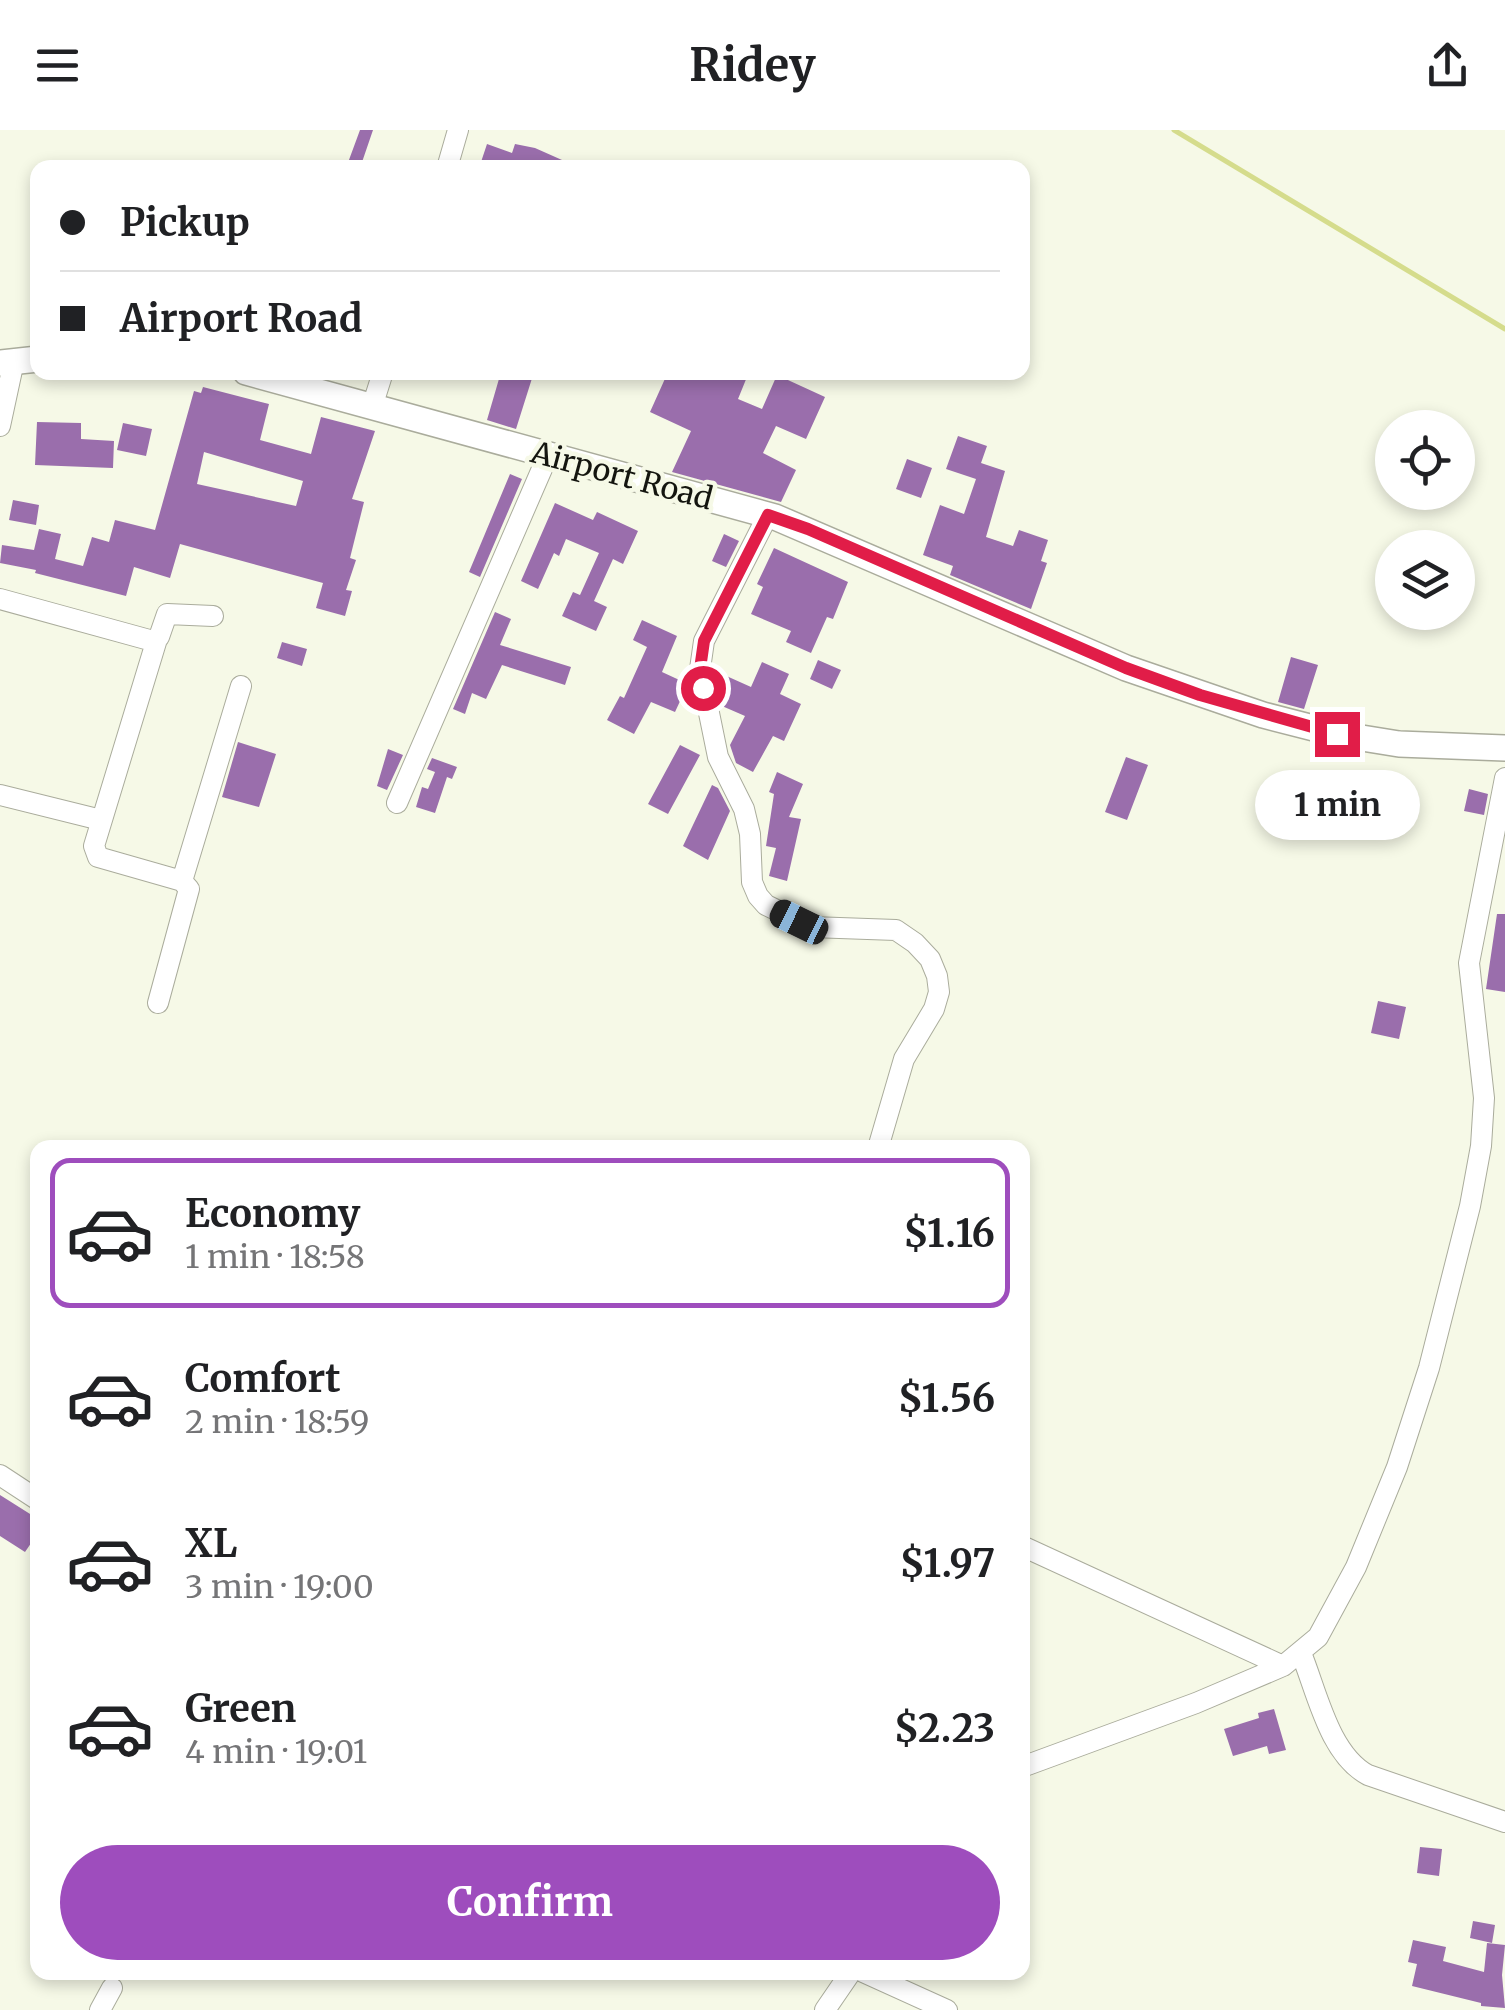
<!DOCTYPE html>
<meta charset="utf-8">
<style>
:root{--surface:#fff;--page:#f2f2f2;--text:#202124;--muted:#757577;--line:#e0e0e0;--accent:#9e4dbd}
body{margin:0;font-family:Merriweather,serif;background:var(--page);color:var(--text);height:100vh;display:flex;flex-direction:column;font-size:38px;white-space:nowrap}
*{box-sizing:border-box;margin:0}
p{font-size:32px;color:var(--muted)}
.icon{flex:none;width:55px;height:55px;fill:none;stroke:currentColor;stroke-width:2;stroke-linecap:round;stroke-linejoin:round}
.map{position:relative;flex:1;overflow:hidden}
.side{position:absolute;left:30px;top:1010px;width:1000px;height:840px;display:flex;flex-direction:column;background:var(--surface);border-radius:20px;box-shadow:0 5px 15px #0003}
.side>*{flex:none}
.hud{position:absolute;left:30px;top:30px;width:1000px;height:220px;border-radius:20px;box-shadow:0 5px 15px #0003;display:grid;align-content:center;height:220px;padding:0 30px;background:var(--surface)}
.controls{position:absolute;left:1375px;top:280px;display:grid;gap:20px}
.controls a{display:grid;place-items:center;width:100px;height:100px;border-radius:50%;background:var(--surface);box-shadow:0 5px 15px #0003;font-size:50px}
.end{position:absolute;width:45px;height:45px;margin:-22px;border:12px solid #e11d48;background:#fff;box-shadow:0 0 0 5px #fff}
.from{border-radius:50%}
.bubble{position:absolute;height:70px;border-radius:35px;background:var(--surface);box-shadow:0 5px 15px #0003;font-size:32px;font-weight:700;line-height:70px;text-align:center}
.car{position:absolute;width:30px;height:60px;margin:-30px -15px;border-radius:12px;box-shadow:0 0 8px 2px #0007;background:linear-gradient(#222 24%,#8ab4d8 0 40%,#222 0 76%,#8ab4d8 0 86%,#222 0)}
.hud b{display:flex;align-items:center;gap:35px;height:95px;font-size:38px}
.hud b+b{border-top:2px solid var(--line)}
.hud i{width:25px;height:25px;background:var(--text)}
ul{padding:18px 0 0;list-style:none}
li{display:flex;align-items:center;gap:30px;height:150px;margin:0 20px 15px;padding:0 10px;border:5px solid transparent;border-radius:20px}
li div{flex:1}
li b{display:block;font-size:38px}
li em{font-style:normal;font-weight:700}
li.selected{border-color:var(--accent)}
li>.icon{width:90px;height:90px;stroke-width:1.5}
.action{display:flex;gap:20px;margin-top:auto;padding:20px 30px}
.action a{flex:1;height:115px;border-radius:60px;background:var(--accent);color:#fff;font-size:40px;font-weight:700;line-height:115px;text-align:center}
header{display:flex;justify-content:space-between;align-items:center;height:130px;padding:0 30px;background:var(--surface);font-size:45px;font-weight:700}
.map>svg:first-child{display:block}
.lines{fill:none;stroke-linecap:round;stroke-linejoin:round}
.stream{stroke:#d5dc8c;stroke-width:5}
.building{fill:#9a6eac;fill-rule:evenodd}
.minor-casing{stroke:#aaac9c;stroke-width:22}
.major-casing{stroke:#aaac9c;stroke-width:28}
.minor{stroke:#fff;stroke-width:20}
.major{stroke:#fff;stroke-width:25}
.route{stroke:#e11d48;stroke-width:12}
.labels{text-anchor:middle;dominant-baseline:central;stroke-width:9;stroke-linejoin:round;paint-order:stroke}
.street-label{font-size:30px;fill:#14150f;stroke:#f6f9e7}
</style>
<header><svg class="icon" aria-label="menu" viewBox="0 0 24 24"><path d="M4 6h16M4 12h16M4 18h16"/></svg>Ridey<svg class="icon" aria-label="share" viewBox="0 0 24 24"><path d="M12 15V3M7 8l5-5 5 5M5 13v7h14v-7"/></svg></header>
<div class="map">
<svg width="1505" height="1880" viewBox="0 0 1505 1880">
<rect width="100%" height="100%" fill="#f6f9e7"/>
<g class="lines">
<path class="stream" d="M1174,0L1505,199"/>
</g>
<path class="building" d="M360,0H373L360,38H346Z
M487,14L512,23L515,14L535,18L580,38H488L480,35Z
M501,242H534L516,299L487,290Z
M668,242H749L738,269L762,279L777,245L825,267L806,309L776,296L763,323L796,340L781,372L672,342L691,301L650,282Z
M203,257L269,274L260,310L311,324L321,287L375,301L352,369L364,372L350,428L356,430L346,460L352,461L345,486L316,478L323,453L180,414L170,448L134,437L126,466L35,443L36,440L0,433L2,415L34,420L39,399L61,404L55,429L83,436L92,407L109,412L115,390L155,400L194,261L201,263ZM204,322L303,351L296,376L197,354Z
M37,292L81,293V309L114,311L113,338L35,335Z
M123,293L152,299L146,326L117,320Z
M958,306L987,316L981,333L1005,341L986,407L1013,416L1019,400L1048,410L1041,431L1047,433L1031,479L950,445L953,436L923,425L940,375L964,384L976,349L946,339Z
M907,329L932,338L921,368L896,359Z
M510,344L522,349L480,447L469,442Z
M13,370L39,375L36,395L9,390Z
M555,373L593,390L597,382L638,401L623,434L613,429L594,471L607,477L596,501L562,486L573,462L580,465L599,423L566,409L559,426L554,423L538,459L521,451Z
M724,404L739,411L726,437L712,431Z
M774,418L848,452L833,489L827,487L811,523L786,512L791,501L751,484L763,457L757,454Z
M495,482L511,489L500,515L571,537L565,555L502,535L486,569L472,563L465,584L453,579Z
M642,490L677,506L662,542L688,554L675,582L651,572L634,604L607,590L620,566L624,568L647,517L633,510Z
M282,512L307,519L302,536L277,528Z
M1291,527L1318,535L1304,579L1278,572Z
M818,530L841,540L832,559L810,549Z
M762,532L789,544L780,564L801,574L784,611L773,606L753,642L736,633L730,615L745,586L722,576L717,555L722,544L751,557Z
M238,612L276,624L259,677L222,667Z
M680,615L700,625L668,684L648,674Z
M388,619L403,625L387,660L377,656Z
M1126,627L1148,635L1127,690L1105,682Z
M432,628L457,637L452,649L447,647L435,683L416,677L422,657L428,659L435,642L427,639Z
M777,642L803,654L789,687L801,689L787,751L769,746L776,718L766,716L774,664L769,662Z
M712,655L718,658L730,681L708,730L683,716Z
M1469,659L1488,664L1484,685L1464,681Z
M1497,784H1505V862L1486,859Z
M1378,871L1406,877L1399,909L1371,903Z
M0,1365L38,1389V1403L25,1422L0,1406Z
M1274,1579L1286,1620L1269,1624L1267,1616L1233,1626L1224,1599L1259,1588L1258,1583Z
M1420,1717L1442,1719L1439,1746L1417,1743Z
M1473,1791L1495,1795L1492,1813L1470,1808Z
M1413,1810L1446,1817L1443,1831L1484,1842L1487,1813L1505,1815L1502,1845L1505,1878L1481,1876V1873L1412,1856L1417,1834L1408,1832Z"/>
<g class="lines">
<defs>
<path id="minor" d="M447,38L458,0
M372,277L383,242
M0,296L14,231
M768,385L704,511L700,539L718,627L744,679L750,704L752,752L758,766L766,775L811,797L896,800L915,813L930,829L937,846L939,862L934,879L904,929L878,1018
M0,469L153,511L159,507L167,484L213,486
M157,509L94,716L98,727L182,751L189,759L158,873
M0,665L101,690
M397,673L548,325
M182,751L241,556
M0,1345L38,1370
M1022,1416L1283,1536
M1301,1523C1317,1562 1329,1624 1368,1645L1505,1692
M1022,1637L1196,1573L1283,1536L1318,1507L1356,1437L1397,1337L1429,1238L1470,1076L1481,1016L1484,968L1469,833L1505,648
M863,1842L947,1880
M100,1880L112,1858
M825,1880L851,1842"/>
<path id="major" d="M0,233L38,229
M246,242L775,387L1126,538L1263,585L1337,604L1399,614L1505,618"/>
</defs>
<use href="#minor" class="minor-casing"/>
<use href="#major" class="major-casing"/>
<use href="#minor" class="minor"/>
<use href="#major" class="major"/>
</g>
<g class="lines">
<path class="route" d="M703,558L700,539L704,511L768,385L808,399L1126,538L1200,565L1337,604"/>
</g>
<g class="labels">
<g class="street-label">
<text transform="translate(622 345) rotate(15)">Airport Road</text>
</g>
</g>
</svg>
<div class="controls">
<a><svg class="icon" aria-label="locate" viewBox="0 0 24 24"><circle cx="12" cy="12" r="6"/><path d="M12 2v4M12 18v4M2 12h4M18 12h4"/></svg></a>
<a><svg class="icon" aria-label="layers" viewBox="0 0 24 24"><path d="M12 4l9 5-9 5-9-5zM3 14l9 5 9-5"/></svg></a>
</div>
<i class="end from" style="left:703px;top:558px"></i>
<i class="end" style="left:1337px;top:604px"></i>
<div class="bubble" style="left:1255px;top:640px;width:165px">1 min</div>
<i class="car" style="left:799px;top:792px;rotate:296deg"></i>
<div class="hud">
<b><i class="from"></i>Pickup</b>
<b><i></i>Airport Road</b>
</div>
<section class="side">
<ul>
<li class="selected"><svg class="icon" aria-label="car" viewBox="0 0 24 24"><path d="M5 17H2v-5l4-1 3-4h7l3 4 3 1v5h-3M9 17h6M6 11h13"/><circle cx="7" cy="17" r="2"/><circle cx="17" cy="17" r="2"/></svg><div><b>Economy</b><p>1 min · 18:58</p></div><em>$1.16</em></li>
<li><svg class="icon" aria-label="car" viewBox="0 0 24 24"><path d="M5 17H2v-5l4-1 3-4h7l3 4 3 1v5h-3M9 17h6M6 11h13"/><circle cx="7" cy="17" r="2"/><circle cx="17" cy="17" r="2"/></svg><div><b>Comfort</b><p>2 min · 18:59</p></div><em>$1.56</em></li>
<li><svg class="icon" aria-label="car" viewBox="0 0 24 24"><path d="M5 17H2v-5l4-1 3-4h7l3 4 3 1v5h-3M9 17h6M6 11h13"/><circle cx="7" cy="17" r="2"/><circle cx="17" cy="17" r="2"/></svg><div><b>XL</b><p>3 min · 19:00</p></div><em>$1.97</em></li>
<li><svg class="icon" aria-label="car" viewBox="0 0 24 24"><path d="M5 17H2v-5l4-1 3-4h7l3 4 3 1v5h-3M9 17h6M6 11h13"/><circle cx="7" cy="17" r="2"/><circle cx="17" cy="17" r="2"/></svg><div><b>Green</b><p>4 min · 19:01</p></div><em>$2.23</em></li>
</ul>
<div class="action"><a>Confirm</a></div>
</section>
</div>
